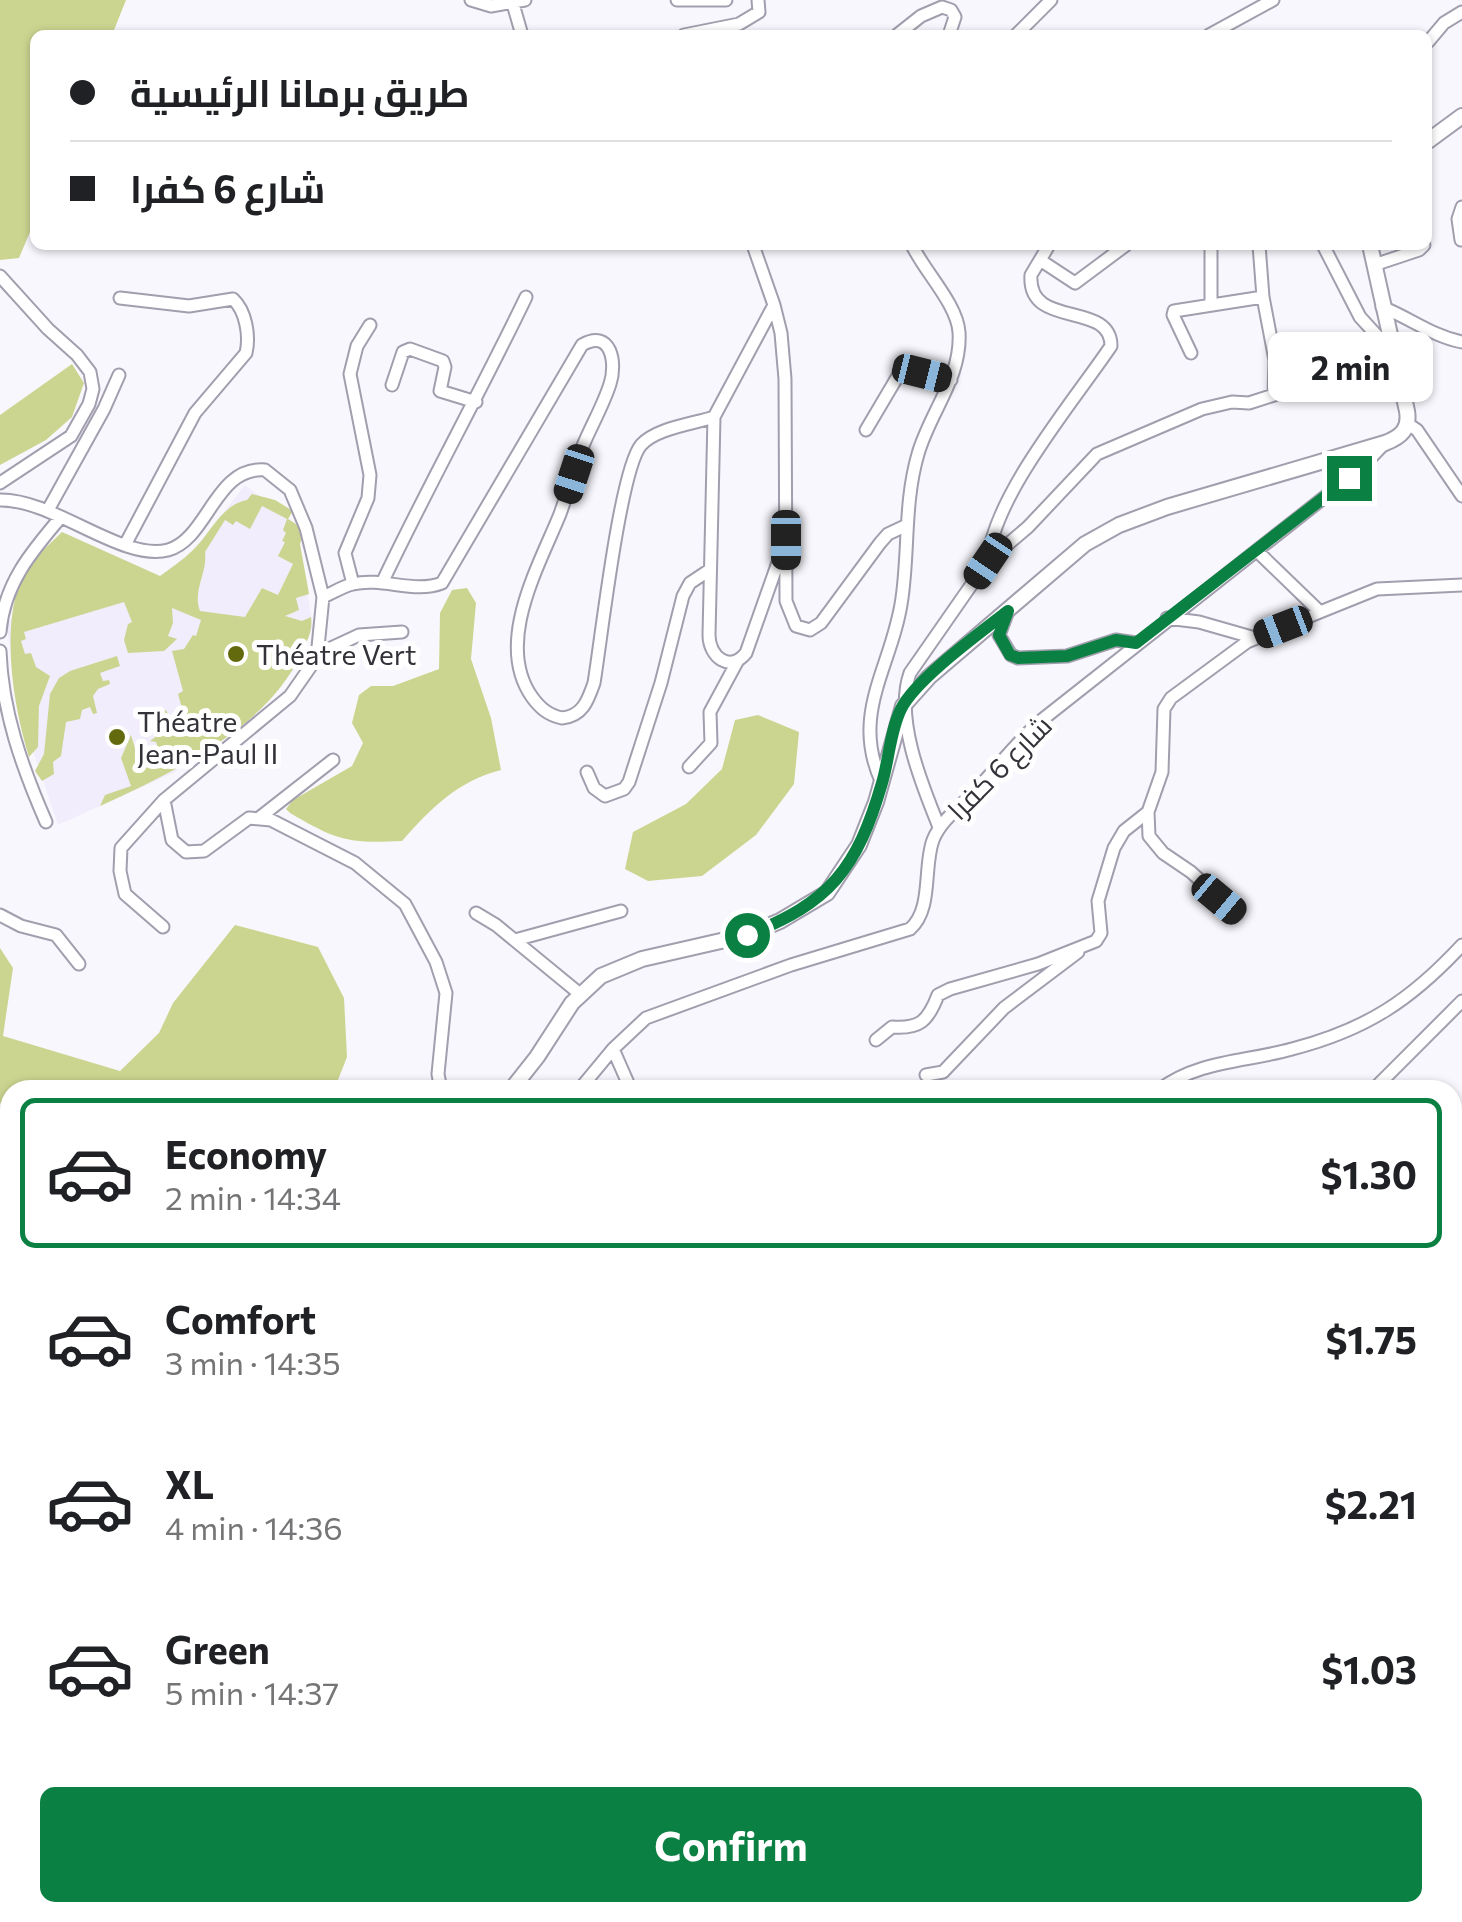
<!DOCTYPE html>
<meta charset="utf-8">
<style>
:root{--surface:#fff;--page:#f6f6f6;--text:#202124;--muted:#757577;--line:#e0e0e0;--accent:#0b8043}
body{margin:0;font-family:Commissioner,Cairo,sans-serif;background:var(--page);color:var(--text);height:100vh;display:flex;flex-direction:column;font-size:38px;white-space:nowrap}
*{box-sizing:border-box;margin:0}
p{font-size:32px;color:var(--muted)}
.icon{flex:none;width:55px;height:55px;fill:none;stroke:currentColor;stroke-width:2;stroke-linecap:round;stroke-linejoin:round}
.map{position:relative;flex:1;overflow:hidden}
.details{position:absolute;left:0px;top:1080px;width:1462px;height:842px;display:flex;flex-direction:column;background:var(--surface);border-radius:30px 30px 0 0;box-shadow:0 2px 8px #0004}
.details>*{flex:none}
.guide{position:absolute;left:30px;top:30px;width:1402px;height:220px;border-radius:15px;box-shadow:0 2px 8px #0004;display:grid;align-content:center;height:220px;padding:0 40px;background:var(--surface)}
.end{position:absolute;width:45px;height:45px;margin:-22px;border:12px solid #0b8043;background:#fff;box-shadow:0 0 0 5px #fff}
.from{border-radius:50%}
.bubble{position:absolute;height:70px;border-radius:15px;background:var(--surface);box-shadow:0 2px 8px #0004;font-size:32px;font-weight:700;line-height:70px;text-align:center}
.car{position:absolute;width:30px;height:60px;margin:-30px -15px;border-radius:12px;box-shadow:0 0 8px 2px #0007;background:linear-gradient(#222 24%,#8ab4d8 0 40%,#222 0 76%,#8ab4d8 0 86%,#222 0)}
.guide b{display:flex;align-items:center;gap:35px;height:95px;font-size:38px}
.guide b+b{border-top:2px solid var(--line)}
.guide i{width:25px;height:25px;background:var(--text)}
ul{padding:18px 0 0;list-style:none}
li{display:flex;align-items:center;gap:30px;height:150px;margin:0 20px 15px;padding:0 20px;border:5px solid transparent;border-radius:15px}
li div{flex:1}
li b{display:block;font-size:38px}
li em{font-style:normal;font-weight:700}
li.on{border-color:var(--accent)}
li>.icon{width:90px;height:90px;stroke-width:1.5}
.primary-button{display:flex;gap:20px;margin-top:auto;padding:20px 40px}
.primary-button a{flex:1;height:115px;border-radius:15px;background:var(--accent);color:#fff;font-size:40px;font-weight:700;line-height:115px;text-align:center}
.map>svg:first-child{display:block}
.built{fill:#f1edfc}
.green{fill:#ccd590;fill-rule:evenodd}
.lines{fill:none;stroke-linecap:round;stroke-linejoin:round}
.minor-casing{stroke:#a29eae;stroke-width:15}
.major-casing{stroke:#a29eae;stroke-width:18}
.minor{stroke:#fff;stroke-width:11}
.major{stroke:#fff;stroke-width:14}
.route{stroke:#0b8043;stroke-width:12}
.poi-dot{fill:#636a0d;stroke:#fff;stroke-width:4}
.labels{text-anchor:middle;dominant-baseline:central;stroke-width:10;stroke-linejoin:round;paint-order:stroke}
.poi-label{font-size:28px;fill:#343239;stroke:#fff;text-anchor:start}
.street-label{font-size:28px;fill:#343239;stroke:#fff}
</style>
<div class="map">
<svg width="1462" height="1922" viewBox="0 0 1462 1922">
<rect width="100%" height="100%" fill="#f8f7fd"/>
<path class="built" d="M245,485L296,524L313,628L293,671L261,710L173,773L58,825L19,710L7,625L62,532L160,576L194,550Z"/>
<path class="green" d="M0,0H126L112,35H35V220L19,258L0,260Z
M72,364L84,383L72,417L46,440L0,465V415Z
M252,494L275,500L293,511L288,519L296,524L303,535L300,544L309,594L296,598L299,610L285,616L302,621L311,617C313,631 307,641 301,654C266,729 172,773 100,806L105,795L131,786L121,758L131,735L138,758L159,752L156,742L150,741L165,730V722L160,715L166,710L169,717L183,712L178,694L183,691L172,651L184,649L193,635L196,636L201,620L172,608L173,623L168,636L177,639L164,651L128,653L124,640L128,624L132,622L124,602L24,632L26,639L21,641L25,654L31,653L36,667L50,676L39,706L38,747L29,757C12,702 0,623 24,571C35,557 49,545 62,532L160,576C171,568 183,560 193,550C211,533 221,505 247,500ZM262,506L287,519L283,530L286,533L282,541L285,542L278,556L293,564L278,595L262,588L245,617L200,611C192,591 208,572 205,552L225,520L233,525L236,521L250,529Z
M467,588L476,603L471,659L491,718L501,770C458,781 431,808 402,841C348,844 336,840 290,813L286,809L293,800L352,766L363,743L352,723L359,695L371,686H393L439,669L440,613L452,590Z
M117,656L120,666L100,673L103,681L109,680L110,684L98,689L93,696L97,713L93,714L90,707L82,710L80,719L66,722L61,756L53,762L54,774L42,781L35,771L44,754L50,694L59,678L70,671Z
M758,715L799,732L794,784L756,835L702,876L648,881L625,869L633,832L686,804L722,769L735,720Z
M235,925L318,947L344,998L347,1057L334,1090H10V1110L0,1103V948L13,968L3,1036L120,1071L159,1033L173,1003Z
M1462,1238L1459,1321H1462V1366L1453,1358L1452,1250Z
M10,1614V1912L213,1913L211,1922H0V1640Z
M556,1913H702L723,1922H561Z"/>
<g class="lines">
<defs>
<path id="minor" d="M471,0L491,6L525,0
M677,0H726
M513,4L522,35
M684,35L739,24L759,12L758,0
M897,35L921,16L942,7L951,10L955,17L949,35
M1016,35L1051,0
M1209,35L1273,0
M1428,42L1444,23L1462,12
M1461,240L1458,219L1462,207
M1323,245L1360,317L1392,352
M1040,260L1075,283L1126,245
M1374,265L1419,250L1424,245
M0,276L48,329L77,355L90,372L93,389L89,404L71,436L0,483
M120,298L189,306L233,299C246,311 250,336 246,353L195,413L125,545
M774,305L781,333L785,379L786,601L796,626L810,630L821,623L880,543L888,534L905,526
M1211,305V245
M1382,307C1410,318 1432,336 1462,342
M1191,353L1173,315L1174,311L1263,297
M392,385L403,352L410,349L443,361L445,367L440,391L476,402
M714,417L709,635C709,657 730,673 746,653L782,551
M1408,424L1417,430L1462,496
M866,430L905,364L922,373L951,380
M0,500C54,499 122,562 168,550C208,539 215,466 265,470L290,490L306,528L323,597L318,647L313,663L290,696L164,800L121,848L120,871L125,894L163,927
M48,510L104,409L119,375
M1257,551L1320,612L1377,589L1462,585
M988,561C993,496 1074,401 1111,346C1111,300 1027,330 1031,275L1049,245
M382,583C428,486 480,393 526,297
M353,584L345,553L368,498L370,475L350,374L357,346L370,325
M323,597C333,593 343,586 353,584C383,577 414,594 442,583L582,345C611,328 617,363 610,384C603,406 591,426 582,448C574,470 568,492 560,514C539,566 494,643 532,697C540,708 548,715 562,718C583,716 588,700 594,683C601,641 620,470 641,445C656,428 693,424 714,417L774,305L753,245
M1008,611L999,635L1011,655L1018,658L1067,656L1116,640L1136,643
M1167,618L1199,622L1255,638
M0,632C4,584 31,552 61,517
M0,651C2,711 22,767 46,822
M316,655L359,635L402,632
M689,767L711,743L710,712L737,662
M587,772L594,788L605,796L624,789L629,782L661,683L683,596L690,583L708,571
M882,783C849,713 893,666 902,598C909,549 904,502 918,454C930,412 962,377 959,332C957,304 924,271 912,245
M164,800L172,840L186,852L204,851L249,818L271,820L355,863L405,904L436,962L446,993L438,1074L441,1090
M259,818L333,760
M939,827C922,785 894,718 910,673L988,561L1028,527L1097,454L1202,409L1232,402L1249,403L1274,395L1275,360L1263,297L1259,245
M476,913L496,925L580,994
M1237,914L1191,872L1163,853L1149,836L1148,812L1162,772L1164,709L1171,698L1247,642L1320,612
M0,915L21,926L56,935L79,964
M515,940L621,911
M876,1040L892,1027C920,1029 928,1021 938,995L950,989L1038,964L1096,941L1101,933L1098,901L1114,848L1124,831L1148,812
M613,1049L631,1090
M926,1075L943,1072L1004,1008L1078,952
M579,1090L613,1049L646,1018L791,965L910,929C933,909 923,867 933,840C941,819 965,803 979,787C999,765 1017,743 1038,723L1359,470L1385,443
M1159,1090C1199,1060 1246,1062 1292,1049C1366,1030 1411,1000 1462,945
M1373,1090L1462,1001
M0,1159L10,1162
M1452,1238L1462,1228
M1452,1362L1462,1368
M0,1398L10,1393
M1452,1474L1462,1477
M0,1485L10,1484
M1452,1661L1462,1662
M1452,1763L1462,1760
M1452,1877L1462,1873
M347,1912L353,1921
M429,1912L435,1922
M546,1912L551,1922
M723,1912L736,1922
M781,1912L788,1922
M140,1922L143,1912
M222,1922L232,1913"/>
<path id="major" d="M1428,141L1462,116
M511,1090L537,1057L572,1003L601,976L642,959L747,935L780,921L827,893L859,845L876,802L903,706L929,677L1085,544L1119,525L1167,507L1385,443C1401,437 1410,429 1407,411L1370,245
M0,1306L10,1307
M892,1922V1912"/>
</defs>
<use href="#minor" class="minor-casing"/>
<use href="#major" class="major-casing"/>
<use href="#minor" class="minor"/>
<use href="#major" class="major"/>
</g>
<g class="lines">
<path class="route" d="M747,935C830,903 857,869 882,783C889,760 890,731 901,709C916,679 980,633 1008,611L999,635L1010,655L1018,658L1067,656L1116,640L1136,643L1349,478"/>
</g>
<g class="poi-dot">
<circle cx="236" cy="654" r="10"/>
<circle cx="117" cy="737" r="10"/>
</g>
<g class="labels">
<g class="poi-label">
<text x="256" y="654">Théatre Vert</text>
<text x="137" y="721">Théatre<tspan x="137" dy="32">Jean-Paul II</tspan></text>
</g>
<g class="street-label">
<text transform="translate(999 767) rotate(-45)">شارع 6 كفرا</text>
</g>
</g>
</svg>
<i class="end from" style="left:747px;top:935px"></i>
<i class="end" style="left:1349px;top:478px"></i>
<div class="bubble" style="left:1268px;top:332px;width:165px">2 min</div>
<i class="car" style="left:922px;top:373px;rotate:104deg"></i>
<i class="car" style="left:574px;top:474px;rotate:198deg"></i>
<i class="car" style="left:786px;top:540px;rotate:180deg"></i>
<i class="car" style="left:988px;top:561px;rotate:214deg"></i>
<i class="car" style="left:1283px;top:627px;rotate:249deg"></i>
<i class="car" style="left:1219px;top:899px;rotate:130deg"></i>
<div class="guide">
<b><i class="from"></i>طريق برمانا الرئيسية</b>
<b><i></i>شارع 6 كفرا</b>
</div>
<section class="details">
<ul>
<li class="on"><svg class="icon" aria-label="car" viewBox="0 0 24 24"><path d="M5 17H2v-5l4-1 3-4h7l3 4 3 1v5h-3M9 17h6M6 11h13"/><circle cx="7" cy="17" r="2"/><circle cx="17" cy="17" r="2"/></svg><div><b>Economy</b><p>2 min · 14:34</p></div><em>$1.30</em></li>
<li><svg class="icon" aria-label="car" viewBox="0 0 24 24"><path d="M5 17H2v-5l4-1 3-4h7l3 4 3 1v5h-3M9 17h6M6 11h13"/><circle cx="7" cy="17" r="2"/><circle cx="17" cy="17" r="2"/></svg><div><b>Comfort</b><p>3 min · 14:35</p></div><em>$1.75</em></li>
<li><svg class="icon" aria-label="car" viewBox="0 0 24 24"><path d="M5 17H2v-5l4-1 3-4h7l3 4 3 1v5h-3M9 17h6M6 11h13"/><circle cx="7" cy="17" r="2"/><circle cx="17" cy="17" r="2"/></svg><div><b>XL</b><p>4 min · 14:36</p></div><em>$2.21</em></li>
<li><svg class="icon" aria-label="car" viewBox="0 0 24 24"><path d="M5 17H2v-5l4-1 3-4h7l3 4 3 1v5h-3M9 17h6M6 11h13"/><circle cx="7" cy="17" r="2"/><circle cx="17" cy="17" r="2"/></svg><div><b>Green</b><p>5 min · 14:37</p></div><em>$1.03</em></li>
</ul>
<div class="primary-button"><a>Confirm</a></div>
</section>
</div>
